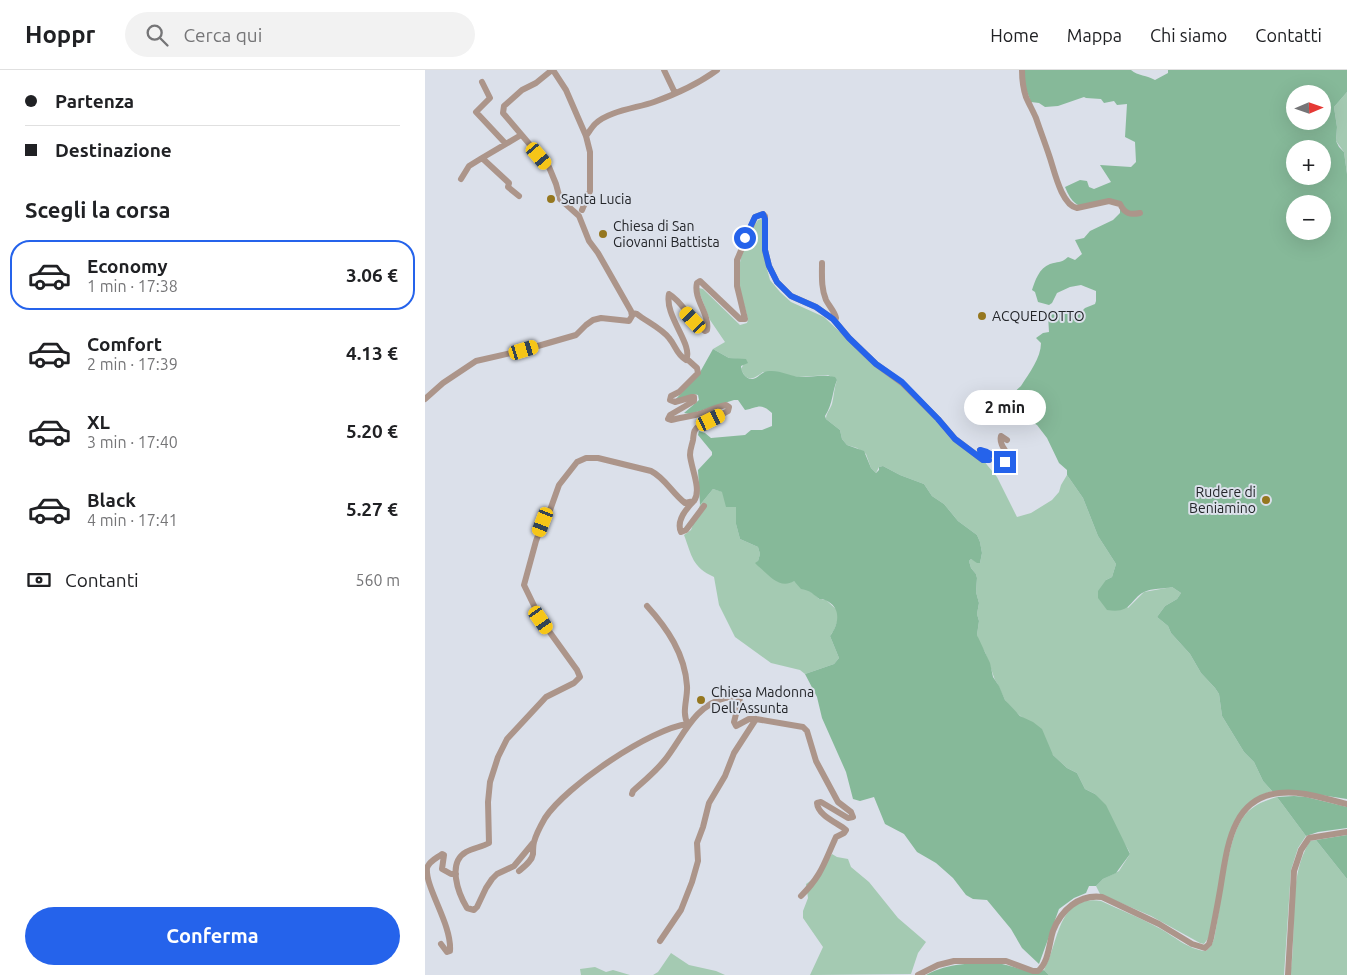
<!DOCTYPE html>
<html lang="it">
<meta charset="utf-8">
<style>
:root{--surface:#fff;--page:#f2f2f2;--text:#202124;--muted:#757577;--line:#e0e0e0;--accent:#2563eb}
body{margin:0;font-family:Ubuntu,sans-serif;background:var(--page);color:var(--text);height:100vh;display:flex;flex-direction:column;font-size:19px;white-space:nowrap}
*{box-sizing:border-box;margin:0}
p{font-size:16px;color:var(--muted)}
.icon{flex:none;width:28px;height:28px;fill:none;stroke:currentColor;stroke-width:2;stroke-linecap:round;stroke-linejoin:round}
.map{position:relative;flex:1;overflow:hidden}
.side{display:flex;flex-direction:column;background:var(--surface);width:425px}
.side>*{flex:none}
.hud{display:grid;align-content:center;height:110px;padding:0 25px;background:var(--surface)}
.needle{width:32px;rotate:88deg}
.tools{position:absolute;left:861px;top:15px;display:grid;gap:10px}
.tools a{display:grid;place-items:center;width:45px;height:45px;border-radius:50%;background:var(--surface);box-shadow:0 5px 20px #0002;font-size:25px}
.end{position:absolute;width:22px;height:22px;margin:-11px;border:6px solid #2563eb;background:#fff;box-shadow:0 0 0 2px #fff}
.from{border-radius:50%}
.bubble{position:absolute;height:35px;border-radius:18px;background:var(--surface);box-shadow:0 5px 20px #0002;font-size:16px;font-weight:700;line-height:35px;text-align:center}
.car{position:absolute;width:15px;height:30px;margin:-15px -8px;border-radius:6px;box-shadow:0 0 4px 1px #0007;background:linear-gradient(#f5c518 24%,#345 0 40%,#f5c518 0 76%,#345 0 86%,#f5c518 0)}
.hud b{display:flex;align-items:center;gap:18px;height:48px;font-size:19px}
.hud b+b{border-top:1px solid var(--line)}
.hud i{width:12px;height:12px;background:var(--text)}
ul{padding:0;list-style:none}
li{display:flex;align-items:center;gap:15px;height:70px;margin:0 10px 8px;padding:0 15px;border:2px solid transparent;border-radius:20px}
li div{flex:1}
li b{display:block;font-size:19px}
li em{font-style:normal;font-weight:700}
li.active{border-color:var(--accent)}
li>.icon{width:45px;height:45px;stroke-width:1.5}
h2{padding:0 25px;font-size:22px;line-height:60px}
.pay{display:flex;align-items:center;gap:12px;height:55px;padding:0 25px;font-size:19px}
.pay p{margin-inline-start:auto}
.button{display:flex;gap:10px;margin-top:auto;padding:10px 25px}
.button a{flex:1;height:58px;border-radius:30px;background:var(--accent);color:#fff;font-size:20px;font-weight:700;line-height:58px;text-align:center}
header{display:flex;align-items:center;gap:30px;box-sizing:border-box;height:70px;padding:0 25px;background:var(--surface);border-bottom:1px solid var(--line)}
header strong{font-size:24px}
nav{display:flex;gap:28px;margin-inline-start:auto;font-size:18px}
.search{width:350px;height:45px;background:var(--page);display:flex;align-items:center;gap:12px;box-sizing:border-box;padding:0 18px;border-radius:28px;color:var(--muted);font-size:19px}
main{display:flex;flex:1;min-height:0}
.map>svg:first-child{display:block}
.green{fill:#a4cab2}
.forest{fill:#86b999;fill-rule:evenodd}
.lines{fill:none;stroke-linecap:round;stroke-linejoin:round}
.minor{stroke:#ac958a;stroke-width:6}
.route{stroke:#2563eb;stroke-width:6}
.poi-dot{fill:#95771f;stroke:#dbe0ea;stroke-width:2}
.labels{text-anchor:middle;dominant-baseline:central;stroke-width:4;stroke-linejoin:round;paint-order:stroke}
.poi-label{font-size:14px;fill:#232529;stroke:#dbe0ea;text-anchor:start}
</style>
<header>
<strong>Hoppr</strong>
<div class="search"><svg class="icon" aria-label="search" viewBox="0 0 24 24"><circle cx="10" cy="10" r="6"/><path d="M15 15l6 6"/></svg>Cerca qui</div>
<nav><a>Home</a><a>Mappa</a><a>Chi siamo</a><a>Contatti</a></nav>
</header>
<main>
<section class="side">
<div class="hud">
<b><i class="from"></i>Partenza</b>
<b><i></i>Destinazione</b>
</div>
<h2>Scegli la corsa</h2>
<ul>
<li class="active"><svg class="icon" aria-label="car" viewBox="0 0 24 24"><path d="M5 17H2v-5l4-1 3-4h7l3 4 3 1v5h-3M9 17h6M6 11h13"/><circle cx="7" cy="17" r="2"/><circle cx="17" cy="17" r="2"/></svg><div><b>Economy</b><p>1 min · 17:38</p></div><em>3.06 €</em></li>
<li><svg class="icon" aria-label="car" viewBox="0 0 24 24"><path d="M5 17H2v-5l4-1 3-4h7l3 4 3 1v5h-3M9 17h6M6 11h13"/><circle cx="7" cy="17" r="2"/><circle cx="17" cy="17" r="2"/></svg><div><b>Comfort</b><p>2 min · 17:39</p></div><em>4.13 €</em></li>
<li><svg class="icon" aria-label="car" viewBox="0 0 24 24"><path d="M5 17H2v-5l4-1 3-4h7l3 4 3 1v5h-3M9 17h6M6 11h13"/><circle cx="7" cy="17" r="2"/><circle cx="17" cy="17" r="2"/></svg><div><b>XL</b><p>3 min · 17:40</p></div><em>5.20 €</em></li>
<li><svg class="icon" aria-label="car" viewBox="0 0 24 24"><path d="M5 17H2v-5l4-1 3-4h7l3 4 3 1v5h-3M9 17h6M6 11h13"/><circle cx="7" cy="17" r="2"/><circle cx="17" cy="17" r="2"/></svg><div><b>Black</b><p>4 min · 17:41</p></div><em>5.27 €</em></li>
</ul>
<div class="pay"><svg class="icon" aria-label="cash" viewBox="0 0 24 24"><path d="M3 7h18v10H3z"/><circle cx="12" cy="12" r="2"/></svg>Contanti<p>560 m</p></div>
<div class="button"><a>Conferma</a></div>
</section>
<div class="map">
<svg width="922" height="905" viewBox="0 0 922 905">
<rect width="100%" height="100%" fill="#dbe0ea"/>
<path class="green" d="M922,22V104L919,82L911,71L912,57L909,37Z
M337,149L339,188L345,210L355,222L366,232L399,247L454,299L471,310L504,343L526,369L547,385L558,390L572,407L592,447L606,443L627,430L634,422L636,415L642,405L658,428L673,466L691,494L687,507L681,510L703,538L719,522L747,517L756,523L752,529L740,536L732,547L743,556L746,563L765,584L776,603L790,618L794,624L797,646L819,682L829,692L838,711L847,721C806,734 803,766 796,803C792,825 788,846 784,867L779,874L775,873L726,846L675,824L671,816L678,809L694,801L705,784L704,781L670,724L660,719L652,703L642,698L628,685L598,648L587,639L580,630L572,613L570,610L560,582L554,573L552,565L554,551L552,544L554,533L551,522L552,508L551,504L546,498L544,491L546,489L555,493L557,483L555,472L552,465L533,451L519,434L507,426L499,414L475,405L458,396L454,397L451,403L446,398L441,384L432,378L422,375L417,369L415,360L401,349C401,343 405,340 407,334C409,326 409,318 412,310L403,305L374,307L338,302C327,310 322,312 316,299L321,290L304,288L288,279L300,272L285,250L273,219L274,218L278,219L315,255L322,253L323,250C321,239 316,227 314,216C311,193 321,168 333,150Z
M288,419L298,422L311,437V454L315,469L333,477L335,484L333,491L369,511L389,524L394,529L401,530L412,540L414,547L409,560L405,566L414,588L409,594L380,604L375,600L346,593L310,567L294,535L289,507C267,497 267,486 259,465L266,460L275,435Z
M852,727L881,766L873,778L866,800L859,905H624L619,900C634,874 632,824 676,831C695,840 714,847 732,857C748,865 763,880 781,881L786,876L789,869C796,838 801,769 819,746C828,735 839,731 852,727Z
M891,770L922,809V905H865C873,862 861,809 885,771Z
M407,784L412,787L423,789L426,797L444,812L473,848L501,872L493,883L486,904L385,905L398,877L378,848V841L383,828L381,814L391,807Z
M246,883L264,895L291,901L300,905H228L233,902Z
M170,897L181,902L188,900L205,905H156L155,899Z"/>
<path class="forest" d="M598,0H706C713,6 722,5 730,10L743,3V0H922V22L909,37L912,57L911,71L914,77L919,82L922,104V729L869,721H847L838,711L829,692L819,682L797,646L794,624L790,618L776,603L765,584L746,563L743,556L732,547L740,536L752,529L756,523L747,517C739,519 727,518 719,522C704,530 707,544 682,540L673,528V521L681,510L687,507L691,494L673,466L658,428L642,405V400L634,393L622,368L612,355L605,351L595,332L586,328C588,322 592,320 596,316C604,303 616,288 616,273L611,268L618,263L624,262L623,245L643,242L653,245L660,238L670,234L671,231V221L656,215L645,217L632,223L627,233L624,235L613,232L610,222L607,220C610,211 614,198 625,194C633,191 635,194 643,187L650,190L657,184L650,170L659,168L665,161L688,150L695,143V137L691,132C666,136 652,147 640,117L655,110L662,111L664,117L669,119L686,112L675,95L706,97L711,92L710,72L700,67L702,34L692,35L689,31L679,33L676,29L661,28L659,27L633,36L620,37L614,33L606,32L599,14ZM870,24H898V51H870ZM870,79H898V106H870ZM870,134H898V161H870Z
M288,279L304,288L321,289L323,293L316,296C316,301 320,309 327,309C333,309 337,301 344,301C355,300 365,306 375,307C387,307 398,304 410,307L412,310C407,322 408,334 400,346L401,349L415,360L417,369L422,375L439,381L446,398L451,403L454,400V397L458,396L475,405L499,414L507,426L519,434L533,451L552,465L555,472L557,483L555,493H552L546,489L544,491L546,498L551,504L552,508L551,522L554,533L552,544L554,551L552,565L565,593L568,607L574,616L580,630L595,646L608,652L617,659L628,685L642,698L652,703L660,719L670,724L681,735L705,784L691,803L678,809L671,816H664L661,823L649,828L634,839L614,894L597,878L586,859L562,830L548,829L541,825L528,808L511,793L492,782L479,764L460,754L449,727L435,731L428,729L421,702L397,648L392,627L380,604L409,594L414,588L405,566C414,554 417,537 400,530C396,528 397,531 393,528C387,523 384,520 376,519L369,511C355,520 344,505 333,496L330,493L333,491L335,484L333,477L315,469L311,454V437H301L297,422L288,419L275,435L273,400L287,385V382L273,365L274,361L280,363L286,368L320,365L326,360H337L347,356V343C335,332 333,338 320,340L313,330H309L265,344L259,343L274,330L273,325L269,324L250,330L274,304Z
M869,726L881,727L922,737V758L893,762L881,766L852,727Z
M922,765V809L891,770Z
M572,893C587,895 606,905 619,900L624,905H501C525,892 545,894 572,893Z"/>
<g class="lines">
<path class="minor" d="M128,0L141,20L161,66L165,82V121L157,140
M239,0L250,23
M597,0C597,9 598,18 601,27C604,34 608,41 611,48C615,60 620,73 624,85C629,99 636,135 652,138L684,131L695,134C700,144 705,145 715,143
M57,12L65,28L51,42L80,73
M161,66C164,62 167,57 170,54C183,41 212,38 229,32C251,24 273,14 292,0
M36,109L44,96L57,88
M94,126L83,117L84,113L57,88L96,65
M207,243L212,244C222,252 236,258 244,268C251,276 251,284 261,290C269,275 239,246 244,224C258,232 266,252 280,261L282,260C285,244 268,229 272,213L275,211L315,249H320L312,216V190L330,147L338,144L340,146V180L344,196L352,212L366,226L391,237L408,249L411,248C410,242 404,236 401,230C396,218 397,206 397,193
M408,249L424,268L451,294L477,313L513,349L530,369L558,390H564L555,380L576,389L585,398L588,396C587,385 573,377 576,366L582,370
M0,329L18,313L51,291L99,280L151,265L161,255L168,250L176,248L204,251L207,246L206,241L173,183L164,171L154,146L135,129L131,114L124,97L78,43L79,36L97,20L111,13L127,0
M268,432C260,440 251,451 256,462L261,460L279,436
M207,724L208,721C219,711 230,702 239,691C257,669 269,635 300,628C306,627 310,625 315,628L309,652L311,656L324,649H331L378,657L382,661L391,691L413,732L426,742L428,747L423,748L396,732L392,733C393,746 413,753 421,760L419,763L411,767C399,793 397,805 376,826
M108,773L89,796L72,804L67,809L61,818L52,837L49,840L42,838C33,823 22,793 41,782C48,778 57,777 64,773L63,732L65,712L73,687L82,669L121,627L149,613L155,607L152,600L116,550L99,515L111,471L118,452L124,443L134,415L152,392L161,388H173L226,401C240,408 247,423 260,433L269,431C277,420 266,398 265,385C265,379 267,375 268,370C269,363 268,360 274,356L303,341L304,337L301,335C290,337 280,343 270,345C261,347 254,348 246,350L243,349L245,345L269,331V327H267L250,332L245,330L246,326L254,322L273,303L272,298L262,289
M94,801C100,796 107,791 108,784C108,780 108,776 109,772C111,764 116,755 120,748C141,716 226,658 263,654C256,643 263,628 262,616C260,584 242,558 222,536
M235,871L256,840L267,812L273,791L272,773L278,757L284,733L300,706L309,683L331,649
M16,874L22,882L25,881C27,854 0,818 2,798C4,791 12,788 17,784L19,785L17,799L26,804H31
M493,905L513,895L529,891H581L608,901H613C624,892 624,873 628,861C636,840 654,824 677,827L734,854L767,874L780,878L784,874L786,868C790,848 794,828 797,808C803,772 809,728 854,723C877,720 900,729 922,734
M863,905L869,801L876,780L884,768L922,762"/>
</g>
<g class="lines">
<path class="route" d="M320,168L330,147L338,144L340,149V180L344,196L352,212L366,226L391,237L408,249L424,268L451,294L477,312L513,349L530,369L558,390H564L556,383L555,380L562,382L580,392"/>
</g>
<g class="poi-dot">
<circle cx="126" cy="129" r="5"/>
<circle cx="178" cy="164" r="5"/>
<circle cx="557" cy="246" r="5"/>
<circle cx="841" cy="430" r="5"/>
<circle cx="276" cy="630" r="5"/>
</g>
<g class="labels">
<g class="poi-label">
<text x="136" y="129">Santa Lucia</text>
<text x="188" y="156">Chiesa di San<tspan x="188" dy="16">Giovanni Battista</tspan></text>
<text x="567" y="246">ACQUEDOTTO</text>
<text x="831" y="422" text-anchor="end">Rudere di<tspan x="831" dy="16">Beniamino</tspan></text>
<text x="286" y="622">Chiesa Madonna<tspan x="286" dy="16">Dell'Assunta</tspan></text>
</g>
</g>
</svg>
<div class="tools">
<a><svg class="needle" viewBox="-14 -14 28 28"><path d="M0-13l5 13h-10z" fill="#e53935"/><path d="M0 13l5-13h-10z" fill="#757577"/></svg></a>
<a>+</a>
<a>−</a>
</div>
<i class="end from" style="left:320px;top:168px"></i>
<i class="end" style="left:580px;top:392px"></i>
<div class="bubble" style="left:539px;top:320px;width:82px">2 min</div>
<i class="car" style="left:114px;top:86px;rotate:140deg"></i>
<i class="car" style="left:268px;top:250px;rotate:317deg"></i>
<i class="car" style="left:99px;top:280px;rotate:73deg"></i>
<i class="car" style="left:286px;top:350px;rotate:64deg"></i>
<i class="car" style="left:118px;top:452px;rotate:201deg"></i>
<i class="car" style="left:116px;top:550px;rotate:145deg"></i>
</div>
</main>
